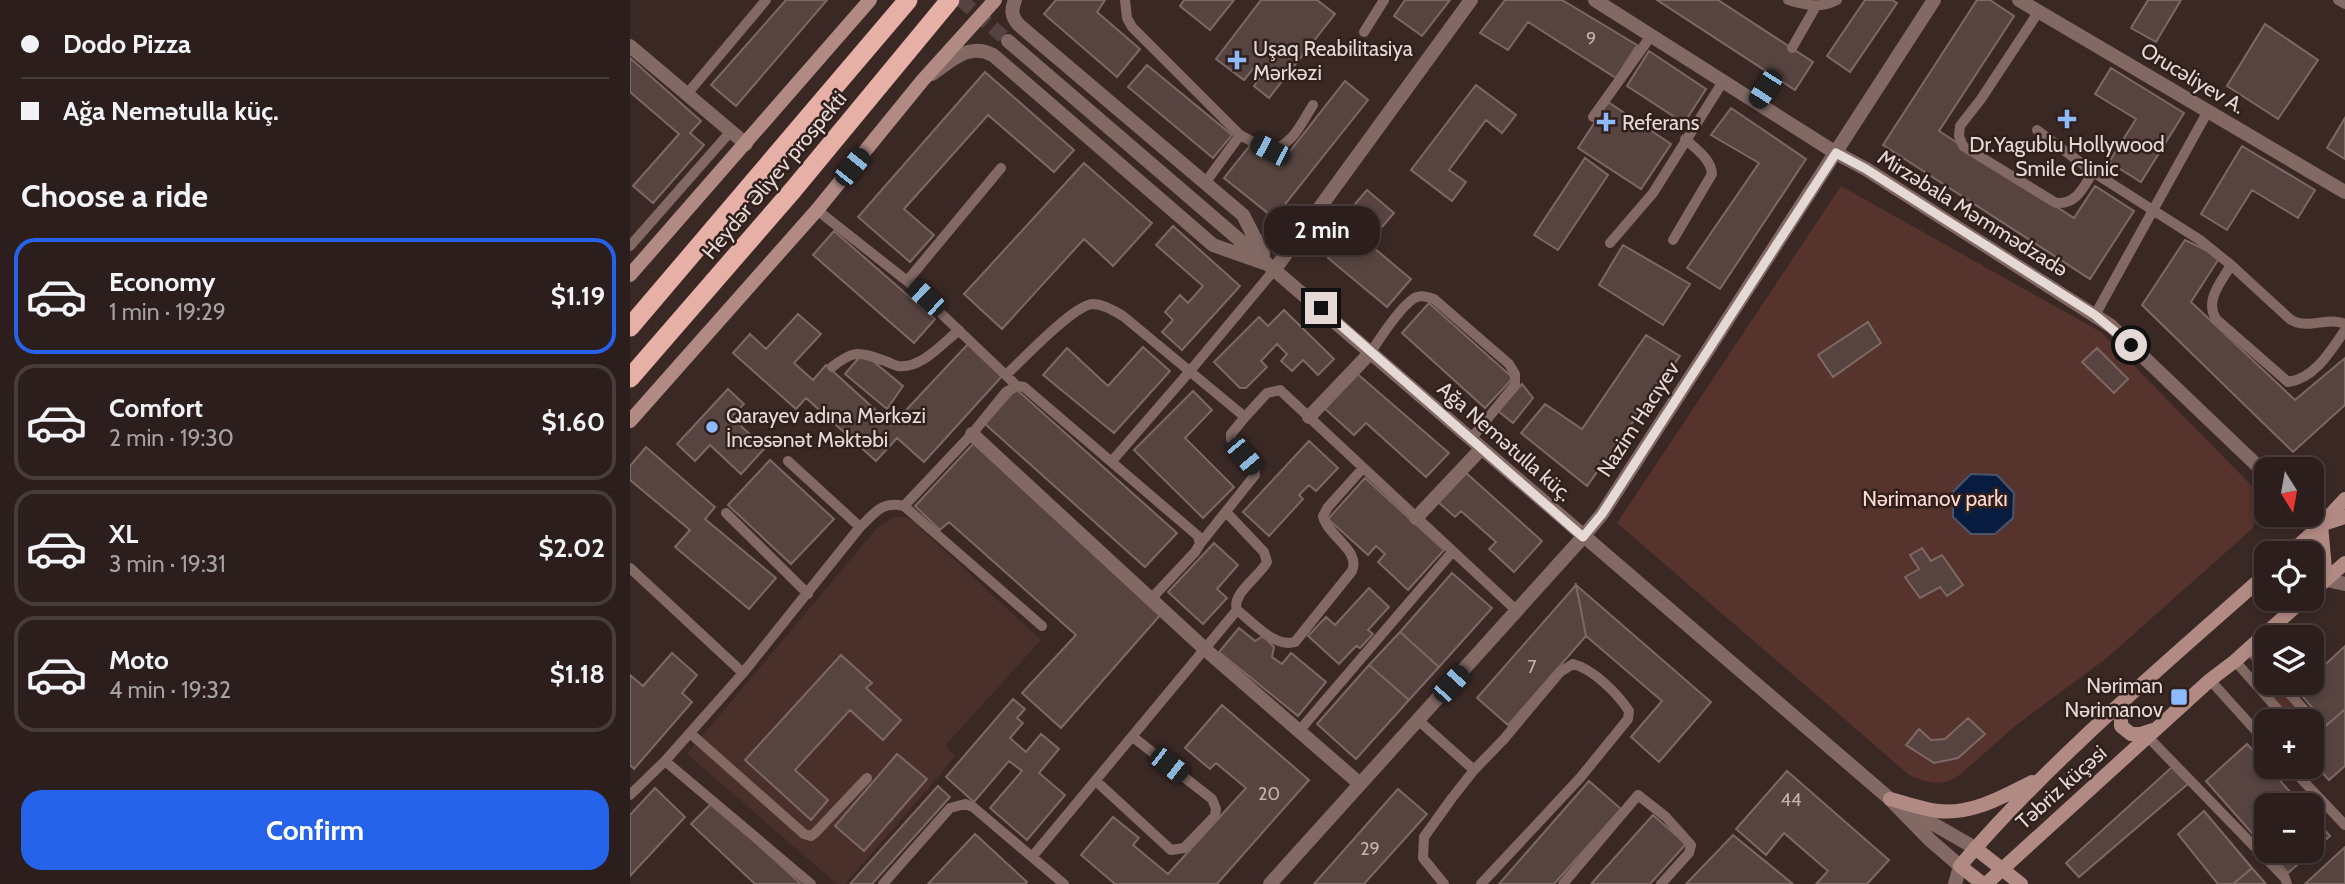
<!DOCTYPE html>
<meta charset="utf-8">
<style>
:root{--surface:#2c1e1c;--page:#342725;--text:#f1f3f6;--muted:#a6a2a3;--line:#483c3b;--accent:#2563eb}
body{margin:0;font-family:Cabin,sans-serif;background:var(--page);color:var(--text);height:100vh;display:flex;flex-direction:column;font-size:26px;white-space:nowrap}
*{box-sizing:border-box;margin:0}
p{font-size:23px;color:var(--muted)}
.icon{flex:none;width:38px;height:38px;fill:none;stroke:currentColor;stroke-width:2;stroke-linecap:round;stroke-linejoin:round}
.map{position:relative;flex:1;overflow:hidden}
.sheet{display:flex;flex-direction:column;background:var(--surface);width:630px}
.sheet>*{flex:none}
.guide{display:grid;align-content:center;height:154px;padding:0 21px;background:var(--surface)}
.needle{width:46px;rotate:169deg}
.controls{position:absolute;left:1624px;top:457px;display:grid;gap:14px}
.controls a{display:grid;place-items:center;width:70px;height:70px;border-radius:14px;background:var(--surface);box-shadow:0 4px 10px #0003,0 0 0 2px var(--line);font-size:35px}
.end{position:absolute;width:32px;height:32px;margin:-16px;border:9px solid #e5d9d6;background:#111;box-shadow:0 0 0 4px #111}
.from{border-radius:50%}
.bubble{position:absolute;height:49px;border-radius:21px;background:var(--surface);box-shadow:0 4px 10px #0003,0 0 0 2px var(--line);font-size:23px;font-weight:800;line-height:49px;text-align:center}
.car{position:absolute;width:21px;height:42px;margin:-21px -10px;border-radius:9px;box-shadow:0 0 5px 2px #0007;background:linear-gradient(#222 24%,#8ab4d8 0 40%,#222 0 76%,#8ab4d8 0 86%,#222 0)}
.guide b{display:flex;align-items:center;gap:24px;height:66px;font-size:26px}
.guide b+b{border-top:2px solid var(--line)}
.guide i{width:18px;height:18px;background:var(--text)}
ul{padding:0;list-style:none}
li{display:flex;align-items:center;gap:21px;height:116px;margin:0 14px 10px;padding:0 7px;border:4px solid var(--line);border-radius:21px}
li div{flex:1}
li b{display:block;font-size:26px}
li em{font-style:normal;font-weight:800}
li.selected{border-color:var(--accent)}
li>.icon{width:63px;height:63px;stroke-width:1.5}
h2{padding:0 21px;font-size:32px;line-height:84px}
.action{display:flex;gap:14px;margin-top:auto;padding:14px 21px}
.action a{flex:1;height:80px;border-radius:21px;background:var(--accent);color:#fff;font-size:28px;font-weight:800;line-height:80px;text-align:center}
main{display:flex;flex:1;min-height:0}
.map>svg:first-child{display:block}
.built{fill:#49302b}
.green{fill:#56332c}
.water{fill:#071c3f;stroke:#4a556c;stroke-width:2}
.building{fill:#574440;stroke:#7d6864;stroke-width:2}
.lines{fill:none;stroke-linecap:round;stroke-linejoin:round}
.tertiary-tunnel{stroke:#544340;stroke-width:14;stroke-dasharray:14 7;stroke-linecap:butt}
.service{stroke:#826964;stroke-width:10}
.minor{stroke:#826964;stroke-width:14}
.tertiary{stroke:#826964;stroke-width:14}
.secondary{stroke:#b18b83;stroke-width:14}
.trunk{stroke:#e6b0a6;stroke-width:19}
.route{stroke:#e5d9d6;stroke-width:9}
.poi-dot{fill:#8eb9fd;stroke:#301f1b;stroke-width:2.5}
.labels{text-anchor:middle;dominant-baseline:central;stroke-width:5;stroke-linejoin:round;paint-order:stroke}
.number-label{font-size:18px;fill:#c2b4b0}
.poi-label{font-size:21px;fill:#e5d9d6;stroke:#301f1b;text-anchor:start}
.street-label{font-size:21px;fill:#e5d9d6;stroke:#301f1b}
.park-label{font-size:21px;fill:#fcd9d2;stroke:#301f1b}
</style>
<main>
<section class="sheet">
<div class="guide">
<b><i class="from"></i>Dodo Pizza</b>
<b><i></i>Ağa Nemətulla küç.</b>
</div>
<h2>Choose a ride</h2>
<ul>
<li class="selected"><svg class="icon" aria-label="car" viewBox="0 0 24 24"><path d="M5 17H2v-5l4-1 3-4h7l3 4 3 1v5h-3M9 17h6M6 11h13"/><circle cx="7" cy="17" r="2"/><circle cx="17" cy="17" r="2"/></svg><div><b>Economy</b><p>1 min · 19:29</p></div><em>$1.19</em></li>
<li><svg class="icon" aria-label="car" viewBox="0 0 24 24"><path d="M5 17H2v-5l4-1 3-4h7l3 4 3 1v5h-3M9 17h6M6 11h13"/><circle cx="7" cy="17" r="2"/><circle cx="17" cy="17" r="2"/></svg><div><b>Comfort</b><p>2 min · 19:30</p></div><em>$1.60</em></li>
<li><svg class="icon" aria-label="car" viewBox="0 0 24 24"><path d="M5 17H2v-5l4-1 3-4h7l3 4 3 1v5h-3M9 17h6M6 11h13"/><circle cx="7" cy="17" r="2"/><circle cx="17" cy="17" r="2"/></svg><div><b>XL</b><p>3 min · 19:31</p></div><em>$2.02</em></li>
<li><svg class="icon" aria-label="car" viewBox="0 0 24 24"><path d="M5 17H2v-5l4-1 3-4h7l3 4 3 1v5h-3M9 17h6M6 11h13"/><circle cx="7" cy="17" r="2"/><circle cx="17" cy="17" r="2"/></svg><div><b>Moto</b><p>4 min · 19:32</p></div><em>$1.18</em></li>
</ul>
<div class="action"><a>Confirm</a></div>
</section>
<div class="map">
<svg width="1715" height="884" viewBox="0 0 1715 884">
<rect width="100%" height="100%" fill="#3a2825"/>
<path class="built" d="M264,517H275L284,522L411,640L315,746L325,756L309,776L215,884H207L57,754L248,527Z"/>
<path class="green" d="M1211,186L1471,332L1624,488L1632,508L1622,529L1478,657L1384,727L1331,774C1314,787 1297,784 1278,774L987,523Z
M1636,680V682L1644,683L1672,713L1664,720L1634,688Z"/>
<path class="water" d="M1341,474L1367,475L1384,493L1383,518L1365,534H1341L1323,517V492Z"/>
<path class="building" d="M156,0H197L106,106L81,85Z
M426,0H475L467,12L510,49L487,77L414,14Z
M554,0H604L580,30L550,6Z
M631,0H687L705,14L639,98L624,86L636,70L627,64L614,80L586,59Z
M775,0H820L792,36L764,16Z
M875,0H932L1007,45L986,78L898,22L878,50L850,33Z
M1027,0H1088L1183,62L1165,90Z
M1235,0H1262L1267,3L1220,72L1197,56Z
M1347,0H1360L1384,16L1309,131L1444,218L1465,186L1504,211L1460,279L1253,145Z
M1518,0H1551L1526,42L1501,28Z
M1635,24L1688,60L1648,119L1597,86Z
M1019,51L1076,89L1054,123L997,86Z
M0,58L71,121L60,133L74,145L23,203L3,186L49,134L0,92Z
M517,65L602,135L583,158L498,87Z
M1481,68L1554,113L1511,182L1479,162L1506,119L1465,94Z
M355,72L444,150L424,172L358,115L274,209L304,235L280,262L228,217Z
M715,81L738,100L644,218L594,178L622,143L649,165Z
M846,85L886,115L872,133L856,120L819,170L836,182L822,201L781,170Z
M978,102L1041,144L1011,189L948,148Z
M1101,108L1176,159L1090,289L1057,268L1129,163L1081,135Z
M1715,118V159L1697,148Z
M1612,146L1685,190L1668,218L1622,190L1597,230L1571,214Z
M955,158L978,175L928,250L904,235Z
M454,163L522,223L483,266L454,239L372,329L334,294Z
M737,190L764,213L738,243L781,279L757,307L698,258L718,235L707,225Z
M543,226L610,286L552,350L532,332L543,320L535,312L550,295L558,303L573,286L526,245Z
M204,231L305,319L284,343L183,255Z
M1555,240L1590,257L1561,302L1665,400L1715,358V405L1663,452L1512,305Z
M993,245L1060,284L1033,325L969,285Z
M799,303L883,378L855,408L772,333Z
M654,310L704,359L688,375L673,360L662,371L651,361L657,354L647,344L631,361L637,367L616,388H610L584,362L629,317L638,326Z
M168,314L191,334L164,363L183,380L196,365L262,425L338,344L373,375L294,462L267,438L246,461L176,398L166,409L103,353L120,334L136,349Z
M1238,322L1251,343L1203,377L1188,355Z
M1016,335L1050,356L957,486L891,433L915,404L952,429Z
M513,347L540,371L484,433L413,375L437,348L478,386Z
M1467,348L1498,379L1484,393L1452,362Z
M233,353L273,386L257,409L215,374Z
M724,371L819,453L796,477L736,423L724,435L694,408Z
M892,384L903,398L883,423L868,411Z
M98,389L114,404L101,417L135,448L111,474L80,445L65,461L47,444Z
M386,389L547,533L515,567L355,424Z
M563,391L582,410L555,438L604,487L573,518L504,450Z
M679,441L708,468L686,491L679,485L669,495L673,499L639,536L613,512Z
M344,443L532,613L431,728L392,693L446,635L319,522L310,530L285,506Z
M16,447L85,507L75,519L146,578L119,609L45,547L60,530L0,480V466Z
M140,460L204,519L161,564L98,505Z
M835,472L912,541L884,572L859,549L866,542L831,511L825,517L808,502Z
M735,478L814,550L778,590L748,562L755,554L746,546L738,555L698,519Z
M584,543L608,565L587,589L597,598L573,624L538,592Z
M1292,548L1301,561L1312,555L1333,585L1317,596L1310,587L1290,598L1275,577L1289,569L1280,555Z
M822,573L862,608L809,667L770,632Z
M946,585L956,636L878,725L847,698Z
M946,585L1081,702L1029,762L1001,737L1032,701L956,636Z
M739,588L759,607L738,630L743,634L730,648L726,646L709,664L678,636L696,617L705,625Z
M609,628L625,641L633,636L644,647L642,657L652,664L661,653L696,682L668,716L589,652Z
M770,632L809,667L779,700L739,665Z
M1715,646V709L1697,725L1667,690L1675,682H1682V677Z
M42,653L67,675L52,693L62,702L4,769L0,765V675L13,686Z
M211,655L242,683L236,688L271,720L253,740L220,710L165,770L198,800L181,820L115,760Z
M739,665L779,700L726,759L687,724Z
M383,699L395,709L387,718L393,723L380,738L396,752L411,734L429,749L409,773L435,795L397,840L360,808L392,771L379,761L344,802L316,777Z
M592,705L679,780L587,884H485L451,855L483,817L509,838L503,845L538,874L616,788L586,763L580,769L555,748Z
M1715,709V766L1699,780L1682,761V738Z
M1338,718L1355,734L1328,758L1304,763L1276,745L1289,729L1301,740L1315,739Z
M1617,744L1672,805H1636V849L1576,781Z
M267,754L297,779L234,851L205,826Z
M1542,767L1559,783L1449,877L1436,863Z
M1157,771L1259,860L1237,884H1186L1198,871L1154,833L1136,855L1106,829Z
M959,781L991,809L924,884H869Z
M308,786L320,797L242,884H220Z
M25,788L55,817L0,876V815Z
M768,789L797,814L734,884H684Z
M82,803L171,884H125L61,824Z
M1574,811L1622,868L1603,884H1588L1548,834Z
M1023,815L1056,844L1020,884H961Z
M1682,816L1700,836L1658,873L1638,850H1682Z
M345,834L397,882L395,884H298Z
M1103,835L1163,884H1056Z
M1715,847V884H1675Z
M1622,868L1636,884H1603Z"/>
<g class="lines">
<path class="tertiary-tunnel" d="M331,0L378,41"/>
<path class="service" d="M495,0L497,18L502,27L610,135L575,183
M1158,0C1177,5 1189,9 1207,0
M1708,0L1715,4
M1409,11L1351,99L1330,126L1329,136L1333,146L1426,203C1447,204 1453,188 1463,172
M734,32L754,0
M1162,48L1186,6
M57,94L136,0
M1127,101L1143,76
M963,117L1021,36
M1407,130L1463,172L1570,240L1601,265L1661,320C1679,330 1697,316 1715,324
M610,135L640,151C664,143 670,125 683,105
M187,210L277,281L387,386
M1043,240L1082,174C1081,159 1066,149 1055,139
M980,243L1023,193L1094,80
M0,246L101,131
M1601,265C1592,281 1574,300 1586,319L1658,382C1684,379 1701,351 1715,330
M277,281L371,168
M1465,315L1578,111
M741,352C750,338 770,308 783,299C790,294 797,297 804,299L879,364L885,374V385L840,440
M202,367C222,351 229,351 252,360C257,361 263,365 268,366C291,369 313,343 329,330
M376,375C392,360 443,306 462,304C474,304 484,311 493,316L615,417L637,393L650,390L887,611
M158,461L230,527
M482,461L560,371L645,269
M274,506L342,434L376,392L387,386L394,387L568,536L570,544L565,552L521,599
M96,513L178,594
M570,544L625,475V469L601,439V434L615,417
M0,568L113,673
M607,610C623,622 644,648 665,642L722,571C731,550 698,537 693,516L698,507L733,468
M1618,649L1636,668
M1605,661L1658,721
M1580,680L1636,742
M1649,682L1677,713L1679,716L1677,721
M788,720L844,770
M669,731L823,551
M60,733L174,834L181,836L185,833L237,778
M1517,736L1655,878L1657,884
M35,761L113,673L230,527C246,512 251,501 274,506L412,626
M1659,766L1715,825
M466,781L541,850L554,848L585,816L586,809L582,799L503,737
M0,795L35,761L181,884
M402,857L607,610C601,594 629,577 637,562L634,552L596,512
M253,884L320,808L335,804L343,807L434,884
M814,884L793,858L794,837L822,798L844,770L874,739L930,672L943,664C963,669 987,693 999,711L998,719L950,778L851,884
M933,884L1008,795L1036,817L1061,845L1059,853L1031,884"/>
<path class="minor" d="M965,0L1206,153L1236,169L1481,326L1636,474
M1389,0L1715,192
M0,46L116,144
M645,269L841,0
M679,417L741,352
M342,434L576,650L730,784
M1680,514L1691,525
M786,518L851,449
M1696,580L1715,584
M640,884L953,537L972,514L1304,0
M1325,884L1330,866"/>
<path class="tertiary" d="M385,0C381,10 381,16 389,25L613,215L633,254
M378,41C673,292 965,547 1260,799L1300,840L1330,866
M302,74C321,61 339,42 363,55L583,245L634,263
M1274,807L1345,848"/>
<path class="secondary" d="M0,275L240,0
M0,421L187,210L292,81L365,0
M1693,524L1715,517
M1691,525L1696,580
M1660,553L1691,525L1715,499
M1682,592L1715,563
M1495,702L1491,713V726L1501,734H1511L1523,730
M1260,799C1276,803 1292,809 1308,811C1342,815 1374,796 1402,782
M1345,848L1391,884
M1353,884L1330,866C1421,759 1531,668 1636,574
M1356,884L1580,680L1605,661L1675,598"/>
<path class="trunk" d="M0,327L278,0
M0,378L163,190L320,0"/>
</g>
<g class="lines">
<path class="route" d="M691,308L953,537L972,514L1206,153L1236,169L1465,315L1501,345"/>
</g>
<g class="poi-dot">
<path d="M603.5 49.5h7v7h7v7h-7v7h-7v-7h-7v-7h7z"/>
<path d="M1433.5 108.5h7v7h7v7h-7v7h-7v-7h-7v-7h7z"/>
<path d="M972.5 111.5h7v7h7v7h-7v7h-7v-7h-7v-7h7z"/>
<circle cx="82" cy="427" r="7"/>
<rect x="1540" y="688" width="18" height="18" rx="3.5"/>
</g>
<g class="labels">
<g class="number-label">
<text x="961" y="39">9</text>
<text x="902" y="667">7</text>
<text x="639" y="794">20</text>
<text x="1161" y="800">44</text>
<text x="740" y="849">29</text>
</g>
<g class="poi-label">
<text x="623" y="48">Uşaq Reabilitasiya<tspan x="623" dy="24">Mərkəzi</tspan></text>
<text x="992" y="122">Referans</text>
<text x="1437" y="144" text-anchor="middle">Dr.Yagublu Hollywood<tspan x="1437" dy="24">Smile Clinic</tspan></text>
<text x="96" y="415">Qarayev adına Mərkəzi<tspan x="96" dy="24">İncəsənət Məktəbi</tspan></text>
<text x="1533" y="685" text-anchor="end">Nəriman<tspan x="1533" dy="24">Nərimanov</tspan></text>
</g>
<g class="street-label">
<text transform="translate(1563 78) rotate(31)">Orucəliyev A.</text>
<text transform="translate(144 175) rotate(-50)">Heydər Əliyev prospekti</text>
<text transform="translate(1343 213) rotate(32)">Mirzəbala Məmmədzadə</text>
<text transform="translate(1008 419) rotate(-57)">Nazim Hacıyev</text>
<text transform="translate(875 441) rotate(41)">Ağa Nemətulla küç.</text>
<text transform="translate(1431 787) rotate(-42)">Təbriz küçəsi</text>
</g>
<g class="park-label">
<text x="1305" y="498">Nərimanov parkı</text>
</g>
</g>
</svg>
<div class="controls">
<a><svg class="needle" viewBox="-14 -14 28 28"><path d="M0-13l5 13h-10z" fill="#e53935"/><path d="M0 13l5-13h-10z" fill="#a6a2a3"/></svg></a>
<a><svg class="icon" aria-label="locate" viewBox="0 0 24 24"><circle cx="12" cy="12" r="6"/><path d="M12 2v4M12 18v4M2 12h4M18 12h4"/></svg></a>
<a><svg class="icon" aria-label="layers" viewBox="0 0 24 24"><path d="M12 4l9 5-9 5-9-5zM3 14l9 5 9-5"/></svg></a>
<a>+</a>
<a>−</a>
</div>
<i class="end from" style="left:1501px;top:345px"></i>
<i class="end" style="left:691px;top:308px"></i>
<div class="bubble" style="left:634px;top:206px;width:116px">2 min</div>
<i class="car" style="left:1135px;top:89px;rotate:213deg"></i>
<i class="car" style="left:640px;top:150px;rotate:297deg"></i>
<i class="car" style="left:222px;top:167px;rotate:39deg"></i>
<i class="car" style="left:296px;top:298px;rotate:313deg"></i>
<i class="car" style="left:614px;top:456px;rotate:140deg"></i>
<i class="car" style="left:821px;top:684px;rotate:42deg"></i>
<i class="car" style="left:539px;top:765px;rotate:128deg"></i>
</div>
</main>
